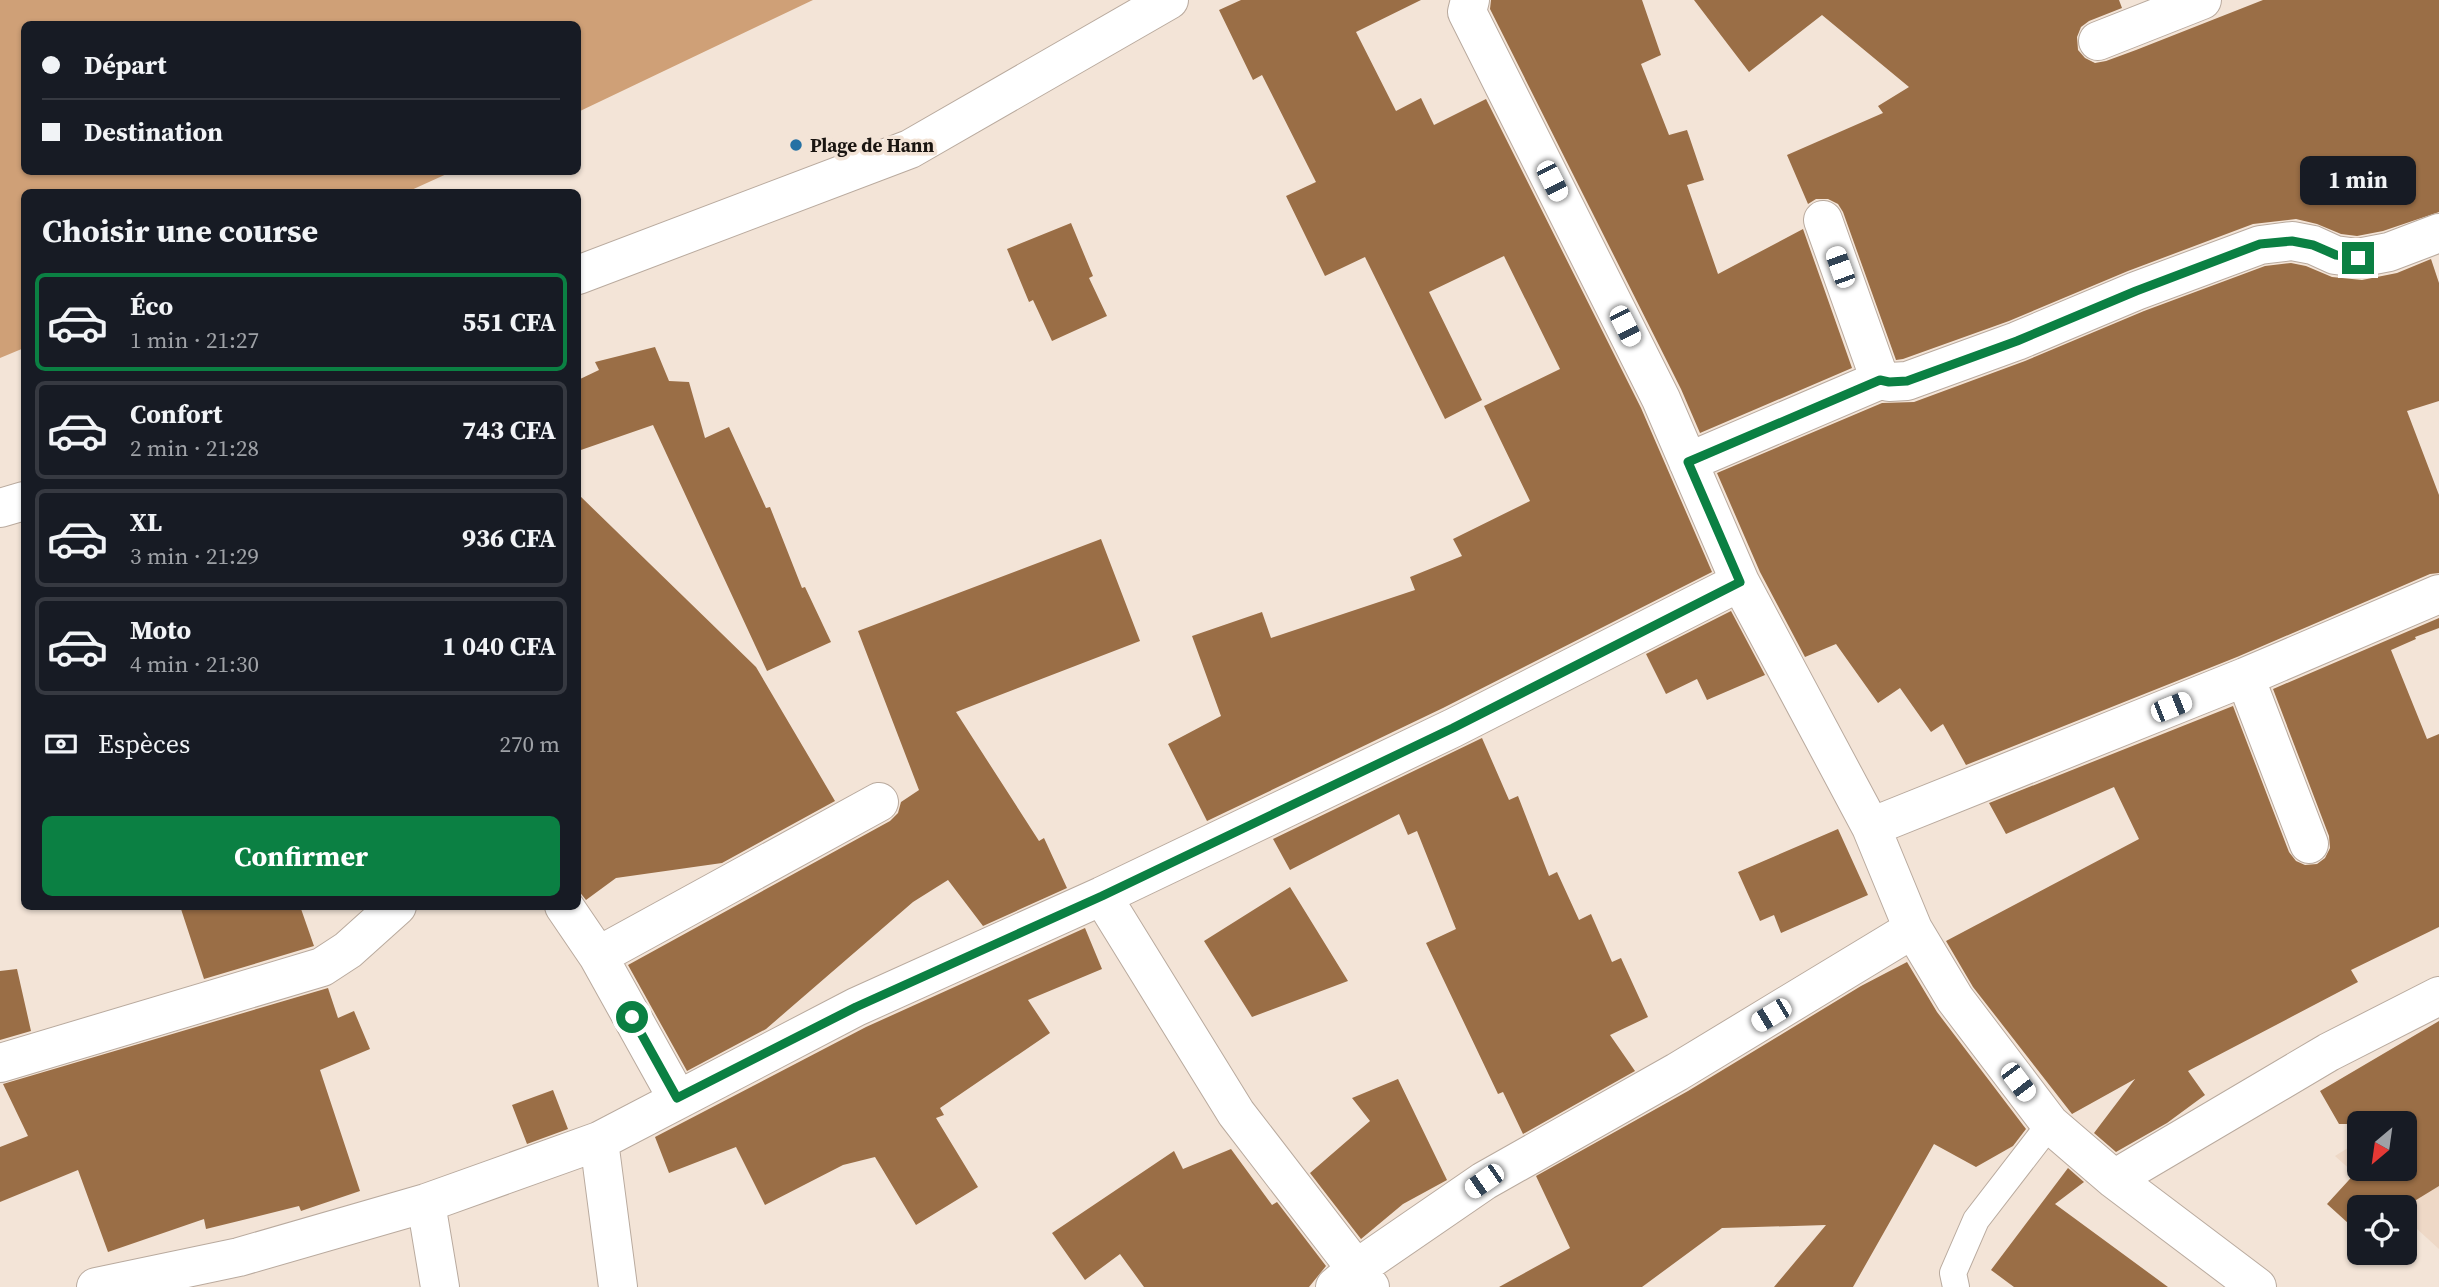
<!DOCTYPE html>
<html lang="fr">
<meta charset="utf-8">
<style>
:root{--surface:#171b24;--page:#20242c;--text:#f1f3f6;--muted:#9ea1a6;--line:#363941;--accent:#0b8043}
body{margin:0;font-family:"Source Serif 4",serif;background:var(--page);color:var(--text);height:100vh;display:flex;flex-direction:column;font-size:26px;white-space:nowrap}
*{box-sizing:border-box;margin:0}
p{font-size:23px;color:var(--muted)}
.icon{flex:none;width:38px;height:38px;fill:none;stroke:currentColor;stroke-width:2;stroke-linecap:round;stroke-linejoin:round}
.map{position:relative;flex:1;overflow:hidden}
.drawer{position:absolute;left:21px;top:189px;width:560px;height:721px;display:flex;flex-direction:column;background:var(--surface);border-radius:10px;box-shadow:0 2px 5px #0004}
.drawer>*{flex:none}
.banner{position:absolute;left:21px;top:21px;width:560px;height:154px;border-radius:10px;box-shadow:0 2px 5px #0004;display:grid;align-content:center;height:154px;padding:0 21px;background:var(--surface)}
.needle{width:46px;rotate:209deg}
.controls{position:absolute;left:2347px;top:1111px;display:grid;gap:14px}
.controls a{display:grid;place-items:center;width:70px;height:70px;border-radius:10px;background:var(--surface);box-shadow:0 2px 5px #0004;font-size:35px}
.end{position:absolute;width:32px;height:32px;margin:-16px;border:9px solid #0b8043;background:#fff;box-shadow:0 0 0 4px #fff}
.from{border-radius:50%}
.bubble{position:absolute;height:49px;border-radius:10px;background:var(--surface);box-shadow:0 2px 5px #0004;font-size:23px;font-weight:700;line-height:49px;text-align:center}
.car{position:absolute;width:21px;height:42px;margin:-21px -10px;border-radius:9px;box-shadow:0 0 5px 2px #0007;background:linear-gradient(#fff 24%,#345 0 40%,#fff 0 76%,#345 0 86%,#fff 0)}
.banner b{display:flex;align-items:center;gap:24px;height:66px;font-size:26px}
.banner b+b{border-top:2px solid var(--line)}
.banner i{width:18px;height:18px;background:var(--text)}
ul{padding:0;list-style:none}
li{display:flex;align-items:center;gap:21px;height:98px;margin:0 14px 10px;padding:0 7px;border:4px solid var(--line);border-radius:10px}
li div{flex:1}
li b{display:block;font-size:26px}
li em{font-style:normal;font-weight:700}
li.current{border-color:var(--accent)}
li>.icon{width:63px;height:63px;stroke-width:1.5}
h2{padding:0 21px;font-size:32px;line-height:84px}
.pay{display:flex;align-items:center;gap:18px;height:77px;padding:0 21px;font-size:26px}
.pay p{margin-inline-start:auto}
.cta{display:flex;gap:14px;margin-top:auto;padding:14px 21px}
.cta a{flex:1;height:80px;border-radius:10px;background:var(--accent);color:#fff;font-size:28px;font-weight:700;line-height:80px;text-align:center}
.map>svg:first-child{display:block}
.built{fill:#eed8c6}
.water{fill:#cfa077}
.building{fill:#9a6e46}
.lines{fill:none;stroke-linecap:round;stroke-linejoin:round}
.service-casing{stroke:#b9aa9e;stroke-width:28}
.minor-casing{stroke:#b9aa9e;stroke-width:40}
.service{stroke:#fff;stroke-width:26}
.minor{stroke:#fff;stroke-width:38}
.route{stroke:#0b8043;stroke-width:9}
.poi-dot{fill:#2571a4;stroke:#f3e4d7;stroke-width:2.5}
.labels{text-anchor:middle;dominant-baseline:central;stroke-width:7;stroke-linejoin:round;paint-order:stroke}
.poi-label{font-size:19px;font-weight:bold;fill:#1a1511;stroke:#f3e4d7;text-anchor:start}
</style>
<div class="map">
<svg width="2439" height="1287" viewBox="0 0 2439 1287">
<rect width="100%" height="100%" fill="#f3e4d7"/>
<path class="built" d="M2439,1091V1249L2405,1218L2404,1208L2392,1207L2335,1156L2359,1141V1169H2404Z"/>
<path class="water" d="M0,0H813L578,112V24H24V172H451L407,192H24V348L0,358Z"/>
<path class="building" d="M1241,0H1421L1356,32L1396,111L1421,98L1434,125L1486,99L1641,408L1712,572L1443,708L1207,821L1168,744L1221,716L1192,636L1262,612L1271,638L1415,590L1410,577L1462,556L1453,539L1530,501L1484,406L1560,369L1504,256L1429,292L1482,400L1445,419L1365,257L1325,276L1286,196L1316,182L1262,75L1253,80L1219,10Z
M1491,0H1642L1661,55L1641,64L1669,135L1687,130L1704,180L1687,185L1718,274L1803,229L1852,368L1700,433L1681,389L1490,9Z
M1694,0H2119L2122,8L2089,21L2081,27L2077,37L2078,50L2085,58L2095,63L2106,61L2136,50L2263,0H2439V212L2383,231L2357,236L2341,234L2317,224L2296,219L2253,224L2128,271L2009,321L1903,359L1896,360L1843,212L1838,204L1828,199H1816L1808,204L1787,155L1883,113L1878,106L1909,87L1822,15L1749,72Z
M1071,223L1093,276L1089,278L1107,316L1052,341L1033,300L1029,302L1007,249Z
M2431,259L2439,283V401L2407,411L2439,495V573L2430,574L2237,657L1966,765L1943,724L1931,732L1900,688L1878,703L1836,644L1805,657L1760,572L1717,473L1882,403L1914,402L2025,361L2144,311L2265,266L2291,263L2306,266L2332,277L2362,280L2397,273Z
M655,347L669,381L689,382L705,438L729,427L766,508L770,507L802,588L805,587L831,642L767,671L653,425L578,451V380L599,370L595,362Z
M578,494L756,667L835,801L722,863L616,878L586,900L578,890Z
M1101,539L1140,641L956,712L1039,841L1044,838L1067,888L983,926L948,880L913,902L766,1029L687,1071L628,965L890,821L898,813L901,802L919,790L858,631Z
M1731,611L1765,675L1707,700L1697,679L1666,694L1646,654Z
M2439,618V628L2415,637L2416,639L2391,650L2427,739L2439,734V927L2351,970L2358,982L2188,1071L2205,1095L2167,1123L2116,1152L2094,1133L2135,1079L2072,1114L1973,987L1946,941L2139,839L2114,787L2006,834L1989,803L2233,706L2289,852L2296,861L2305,865L2317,864L2325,858L2330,848L2329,836L2273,689Z
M1482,738L1509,800L1518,796L1549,876L1557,872L1579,920L1591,914L1612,962L1621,958L1648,1017L1610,1035L1635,1071L1523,1134L1503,1092L1498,1094L1426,943L1456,929L1417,831L1408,835L1399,814L1290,870L1273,839Z
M1838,829L1868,895L1781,933L1774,915L1760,921L1738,872Z
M1290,887L1348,981L1252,1017L1204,941Z
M180,906H300L314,946L204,979Z
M1085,928L1102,969L1028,1000L1050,1033L940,1108L944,1115L936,1118L978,1187L916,1225L875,1157L843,1165L765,1205L736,1147L669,1173L655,1137L866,1027Z
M1907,962L1937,1012L2026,1129L2013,1146L1976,1167L1934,1144L1853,1287H1774L1826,1225L1722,1228L1642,1287H1499L1570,1248L1536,1176L1688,1091L1861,986Z
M17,969L31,1031L0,1040V971Z
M328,988L338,1018L354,1011L370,1049L320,1070L360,1191L301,1211L299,1206L206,1229L204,1219L108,1252L78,1170L0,1202V1147L28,1136L3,1084Z
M2439,1021V1186L2403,1208H2359V1233L2327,1204L2359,1169H2404V1124H2339L2320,1091Z
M1398,1079L1447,1180L1403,1204L1361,1239L1310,1173L1370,1121L1352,1098Z
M553,1090L568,1129L527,1144L512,1105Z
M1231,1149L1272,1205L1277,1202L1326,1266L1309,1287H1144L1120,1254L1085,1280L1052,1233L1174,1151L1183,1169Z
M2068,1168L2084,1182L2055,1204L2168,1287H2014L1991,1270Z"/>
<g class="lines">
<defs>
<path id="service" d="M1956,1287L1953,1273L1976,1220L2050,1124"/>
<path id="minor" d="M1470,0L1467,12L1661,399L1740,582L1871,827L1913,929L1955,999L2050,1124L2114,1179L2257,1287
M2098,41L2202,0
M1823,220L1880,380L1889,382L1907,381L2017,341L2136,291L2260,245L2292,241L2313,245L2335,255L2358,258L2389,252L2439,233
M578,275L910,149L1169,0
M1688,462L1880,380
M0,508L24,501
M2245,677L2309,844
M1871,827L2245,677L2439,594
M1102,896L1236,1113L1370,1287
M564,906L598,956L677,1098
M598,956L879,802
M0,1063L322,967L348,950L397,906
M599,1141L618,1287
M2114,1179L2329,1052L2439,996
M426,1203L440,1287
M96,1287L239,1257L426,1203L599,1141L856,1007L1102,896L1453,728L1740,582
M1335,1287L1356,1269L1484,1181L1677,1072L1913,929"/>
</defs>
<use href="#service" class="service-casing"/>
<use href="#minor" class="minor-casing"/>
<use href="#service" class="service"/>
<use href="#minor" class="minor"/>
</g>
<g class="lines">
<path class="route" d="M632,1017L677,1098L856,1007L1102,896L1453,728L1740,582L1688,462L1880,380L1889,382L1907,381L2017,341L2136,291L2260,244L2292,241L2313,245L2336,255L2358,258"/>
</g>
<circle class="poi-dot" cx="796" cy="145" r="7"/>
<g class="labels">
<g class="poi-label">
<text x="810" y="145">Plage de Hann</text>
</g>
</g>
</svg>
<div class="controls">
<a><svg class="needle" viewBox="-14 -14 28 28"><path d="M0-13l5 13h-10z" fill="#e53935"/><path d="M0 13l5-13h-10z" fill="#9ea1a6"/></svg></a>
<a><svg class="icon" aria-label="locate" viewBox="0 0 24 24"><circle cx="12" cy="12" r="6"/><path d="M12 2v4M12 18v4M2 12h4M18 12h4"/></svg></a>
</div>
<i class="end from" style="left:632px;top:1017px"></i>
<i class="end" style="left:2358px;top:258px"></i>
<div class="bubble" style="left:2300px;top:156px;width:116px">1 min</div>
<i class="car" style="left:1552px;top:181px;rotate:153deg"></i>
<i class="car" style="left:1840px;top:267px;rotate:340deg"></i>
<i class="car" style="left:1625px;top:326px;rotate:153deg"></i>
<i class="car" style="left:2171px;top:707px;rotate:68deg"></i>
<i class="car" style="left:1771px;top:1015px;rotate:239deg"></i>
<i class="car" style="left:2018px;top:1082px;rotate:143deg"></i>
<i class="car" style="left:1484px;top:1181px;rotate:235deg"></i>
<div class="banner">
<b><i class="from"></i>Départ</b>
<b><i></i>Destination</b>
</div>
<section class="drawer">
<h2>Choisir une course</h2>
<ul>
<li class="current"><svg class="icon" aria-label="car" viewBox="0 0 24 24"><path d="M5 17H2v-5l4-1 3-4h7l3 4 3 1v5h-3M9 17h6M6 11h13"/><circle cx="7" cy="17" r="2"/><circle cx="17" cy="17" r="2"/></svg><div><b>Éco</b><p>1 min · 21:27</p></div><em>551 CFA</em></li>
<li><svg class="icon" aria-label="car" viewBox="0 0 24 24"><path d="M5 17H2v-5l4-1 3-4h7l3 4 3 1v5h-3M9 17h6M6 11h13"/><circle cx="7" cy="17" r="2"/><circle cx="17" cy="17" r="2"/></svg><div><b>Confort</b><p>2 min · 21:28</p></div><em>743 CFA</em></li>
<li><svg class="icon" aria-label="car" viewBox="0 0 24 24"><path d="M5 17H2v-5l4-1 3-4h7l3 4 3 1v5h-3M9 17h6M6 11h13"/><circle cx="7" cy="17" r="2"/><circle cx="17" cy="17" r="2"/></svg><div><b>XL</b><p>3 min · 21:29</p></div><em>936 CFA</em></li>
<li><svg class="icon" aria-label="car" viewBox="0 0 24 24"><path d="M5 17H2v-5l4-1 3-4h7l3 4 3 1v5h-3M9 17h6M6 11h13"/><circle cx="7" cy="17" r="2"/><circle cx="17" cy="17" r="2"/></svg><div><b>Moto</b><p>4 min · 21:30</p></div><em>1 040 CFA</em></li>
</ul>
<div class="pay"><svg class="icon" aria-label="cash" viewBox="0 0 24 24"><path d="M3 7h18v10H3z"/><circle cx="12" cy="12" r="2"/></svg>Espèces<p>270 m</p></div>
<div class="cta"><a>Confirmer</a></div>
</section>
</div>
